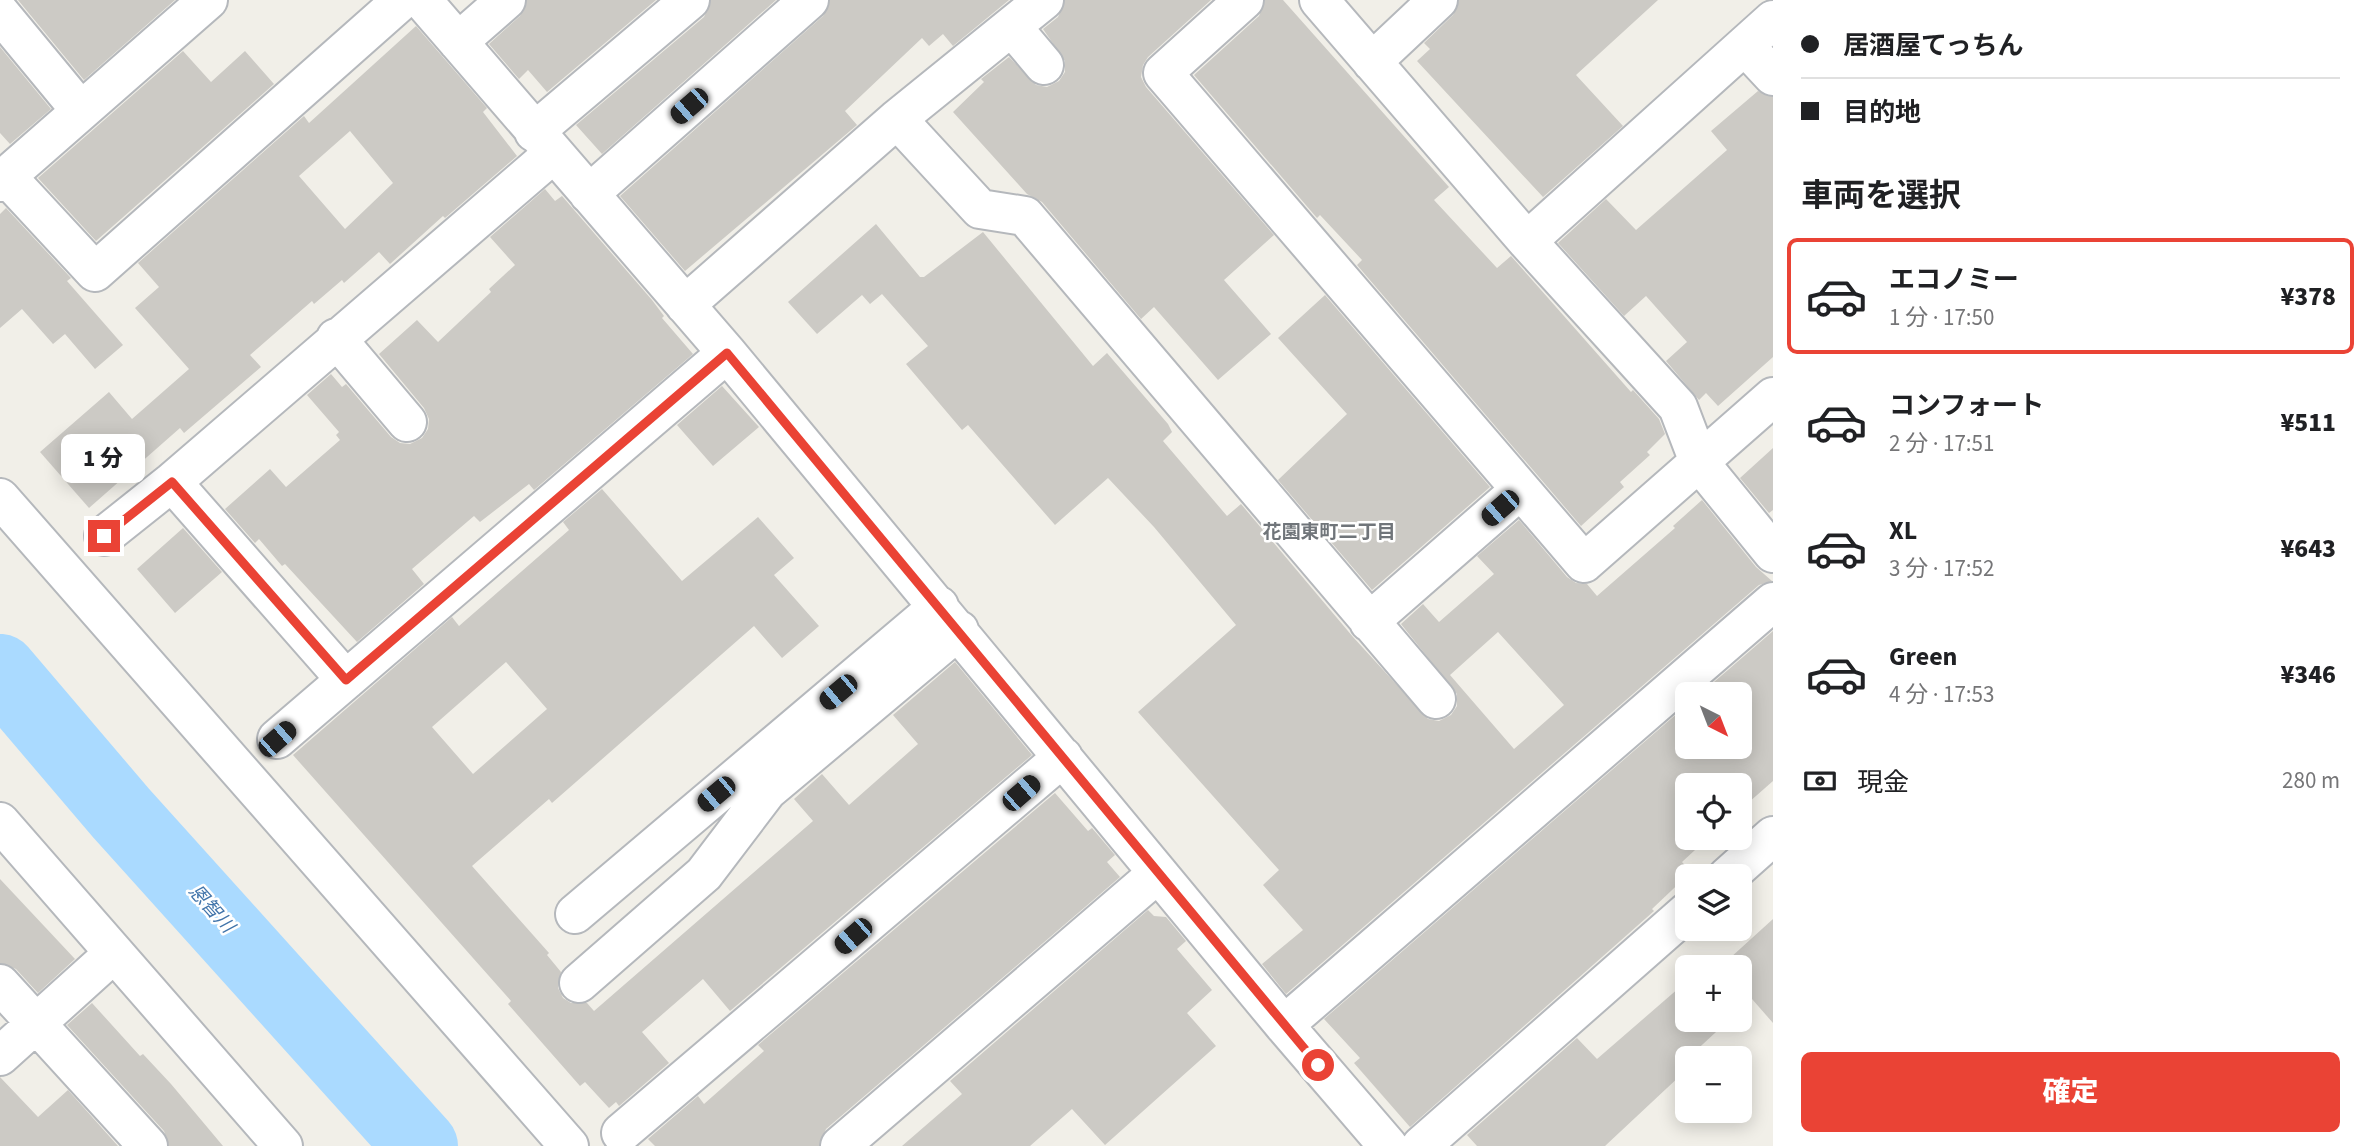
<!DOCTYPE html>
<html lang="ja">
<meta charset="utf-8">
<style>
:root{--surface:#fff;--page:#f2f2f2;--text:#202124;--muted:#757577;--line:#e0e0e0;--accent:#ea4335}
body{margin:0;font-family:"Source Sans 3","Noto Sans JP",sans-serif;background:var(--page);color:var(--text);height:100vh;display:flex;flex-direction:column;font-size:26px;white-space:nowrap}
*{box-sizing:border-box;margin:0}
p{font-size:23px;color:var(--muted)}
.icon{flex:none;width:38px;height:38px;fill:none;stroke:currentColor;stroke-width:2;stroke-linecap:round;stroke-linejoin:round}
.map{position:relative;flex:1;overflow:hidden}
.details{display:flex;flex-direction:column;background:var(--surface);width:595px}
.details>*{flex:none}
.hud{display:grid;align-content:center;height:154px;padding:0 28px;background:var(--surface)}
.needle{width:46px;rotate:138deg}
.buttons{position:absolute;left:1675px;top:682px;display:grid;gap:14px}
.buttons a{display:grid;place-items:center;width:77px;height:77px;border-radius:10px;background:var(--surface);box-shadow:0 4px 18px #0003;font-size:35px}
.end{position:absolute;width:32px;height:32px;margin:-16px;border:9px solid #ea4335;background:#fff;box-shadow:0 0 0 4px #fff}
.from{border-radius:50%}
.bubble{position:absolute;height:49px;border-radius:10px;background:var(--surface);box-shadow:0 4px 18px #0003;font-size:23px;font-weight:800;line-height:49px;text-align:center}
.car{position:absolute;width:21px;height:42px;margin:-21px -10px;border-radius:9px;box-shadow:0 0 5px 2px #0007;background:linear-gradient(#222 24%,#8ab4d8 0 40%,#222 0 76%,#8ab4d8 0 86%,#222 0)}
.hud b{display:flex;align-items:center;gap:24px;height:66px;font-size:26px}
.hud b+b{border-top:2px solid var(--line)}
.hud i{width:18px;height:18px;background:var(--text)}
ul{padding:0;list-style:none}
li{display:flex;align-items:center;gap:21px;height:116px;margin:0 14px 10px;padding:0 14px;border:4px solid transparent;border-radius:10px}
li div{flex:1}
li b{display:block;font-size:26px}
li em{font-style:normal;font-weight:800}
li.current{border-color:var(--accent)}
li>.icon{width:63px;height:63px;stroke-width:1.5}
h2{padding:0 28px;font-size:32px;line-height:84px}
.pay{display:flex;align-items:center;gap:18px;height:77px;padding:0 28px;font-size:26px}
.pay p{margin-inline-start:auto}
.action{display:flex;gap:14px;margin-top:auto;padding:14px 28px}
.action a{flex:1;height:80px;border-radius:10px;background:var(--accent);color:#fff;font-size:28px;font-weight:800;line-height:80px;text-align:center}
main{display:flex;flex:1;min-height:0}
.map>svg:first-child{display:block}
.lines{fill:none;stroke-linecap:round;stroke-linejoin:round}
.river{stroke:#aadaff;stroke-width:74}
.building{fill:#cccac5;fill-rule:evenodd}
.minor-casing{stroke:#b5b8bc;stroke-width:42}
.minor{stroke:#fff;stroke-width:38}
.route{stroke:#ea4335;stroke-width:9}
.labels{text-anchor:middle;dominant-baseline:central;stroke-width:5;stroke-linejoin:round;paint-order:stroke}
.neighbourhood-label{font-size:19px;font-weight:bold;fill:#70757a;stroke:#fff}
.water-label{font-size:19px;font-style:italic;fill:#4174aa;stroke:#fff}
</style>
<main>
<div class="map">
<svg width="1773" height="1146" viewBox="0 0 1773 1146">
<rect width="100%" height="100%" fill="#f1efe8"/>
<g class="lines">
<path class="river" d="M0,671L121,813L421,1146"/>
</g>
<path class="building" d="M18,0H175L84,80Z
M527,0H656L547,92L528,70L519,79L489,44L520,16Z
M711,0H776L602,154L576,125L704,17Z
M830,0H1009L953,46L943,34L929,46L922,38L845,111L857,125L685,271L620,196L823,16Z
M1065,0H1211L1148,57L1143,65L1141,77L1146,87L1274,235L1224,280L1271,334L1218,380L1154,307L1141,319L1042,202L1027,194L953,112L984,82L981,79L1009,57L1036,85L1047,87L1059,81L1065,72V61L1043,29L1058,17Z
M1265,0H1283L1449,187L1434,200L1497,268L1511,256L1631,392L1633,390L1659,419L1665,434L1647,452L1650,455L1620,482L1624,487L1581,526L1357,265L1362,260L1320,215L1317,218L1194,75L1259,16Z
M1459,0H1658L1576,75L1623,126L1543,197L1417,61L1430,49L1424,43L1453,15Z
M416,26L487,108L483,112L517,156L445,218L443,216L390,264L379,252L344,283L342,280L314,304L312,301L250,355L261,367L184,433L180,428L89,508L40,452L109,392L132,419L189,369L135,308L159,287L138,263L304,116L309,123ZM350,131L393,183L345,229L299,176Z
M0,47L51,109L10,144L0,133Z
M183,51L211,82L245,51L274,84L96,241L38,178Z
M1758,91L1773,97V357L1718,406L1706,393L1699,400L1666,361L1687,342L1646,296L1624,316L1558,243L1606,199L1636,230L1727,150L1711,131Z
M545,189L555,201L562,196L652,300L664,316L662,318L693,354L534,490L529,484L480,522L474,516L412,569L424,584L357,642L285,564L282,566L259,539L255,543L225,509L270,469L286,487L340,440L336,435L339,432L307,395L331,374L342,387L346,384L391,437L400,443L410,444L422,438L428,429L429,419L424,408L379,354L417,320L438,342L491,292L489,289L515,265L490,237Z
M6,208L71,278L67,281L123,345L95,369L65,334L53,344L22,309L0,328V214Z
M876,224L920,277H924L983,232L1093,366L1107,353L1168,424L1172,432L1163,441L1227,516L1241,504L1353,637L1428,719L1439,721L1451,715L1457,706V694L1401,624L1423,604L1439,622L1494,574L1477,556L1519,520L1567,577L1576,583L1587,584L1597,596L1675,528L1673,526L1702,500L1756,567L1772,581L1759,585L1286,994L1262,964L1303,930L1263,885L1279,870L1138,712L1236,625L1154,527L1108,478L1055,525L968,425L962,430L906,364L928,346L882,294L870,304L862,295L817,334L788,302ZM1498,632L1564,705L1514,749L1450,675Z
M1325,295L1490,487L1372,590L1278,480L1347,414L1278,338Z
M722,386L759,427L713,466L677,425Z
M1773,448V510L1769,513L1740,478Z
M602,489L682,581L758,517L794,558L774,575L819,626L782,658L754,626L552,803L549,799L472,866L549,953L547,955L561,972L558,988L563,998L571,1003H587L594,1011L813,821L794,799L822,774L849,805L918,744L893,715L955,662L1032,755L730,1011L703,979L642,1032L669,1063L619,1106L616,1102L609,1108L585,1082L580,1086L508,1004L511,1001L293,755L452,617L459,626L569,530L563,522ZM506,662L547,709L473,774L432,727Z
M183,528L222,572L175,613L137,569Z
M1773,631V781L1740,810V786H1687V838H1708L1682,862L1691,872L1652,909L1654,911L1410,1127L1354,1063L1360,1058L1324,1019L1687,705V747H1740V695H1699Z
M1055,793L1088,831L1092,828L1115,855L1107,862L1120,877L826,1129L819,1146H655L648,1139L698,1096L704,1104L764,1051L758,1045Z
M0,879L75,959L38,993L16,969L0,963Z
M1148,910L1154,916L1166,917L1186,941L1177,949L1212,990L1187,1013L1216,1046L1105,1145L1072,1109L1030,1146H902L962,1094L950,1081Z
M1773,919V1023L1752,999L1740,1011V968H1719Z
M1687,981V1020H1729L1676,1069L1682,1074L1605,1146H1477L1467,1135L1577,1038L1597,1059Z
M92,1003L140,1056L143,1054L171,1084L223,1146H169L164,1131L67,1025Z
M0,1077L38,1117L68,1090L118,1146H0Z"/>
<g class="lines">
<defs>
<path id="minor" d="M422,0L727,353L1284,1025L1388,1146
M1244,0L1163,73L1584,563L1773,397
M1319,0L1527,241
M0,13L81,111
M1773,20L1527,241L1678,407L1699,462L1773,553
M1012,27L1044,65
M458,42L506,0
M1745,46L1773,76
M1372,62L1438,0
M897,119L980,209L1025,216L1436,699
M534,132L690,0
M6,176L95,272L402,0
M0,182L208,0
M589,194L809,0
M685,305L897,119L1044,0
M336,338L407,422
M172,482L346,680
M0,498L569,1146
M104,536L172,482L554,153
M1369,622L1519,491
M277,739L727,353
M0,822L283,1146
M1727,877L1773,836
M575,914L939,606
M579,983L704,874L767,791L959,630
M0,984L148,1146
M1284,1025L1773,602
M0,1056L112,955
M621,1133L1063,757
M840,1146L1158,873
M1421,1146L1687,912"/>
</defs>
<use href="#minor" class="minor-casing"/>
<use href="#minor" class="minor"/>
</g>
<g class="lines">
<path class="route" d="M104,536L172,482L346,680L727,353L1318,1065"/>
</g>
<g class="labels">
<g class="neighbourhood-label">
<text x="1329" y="532">花園東町二丁目</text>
</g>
<g class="water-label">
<text transform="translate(211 909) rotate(48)">恩智川</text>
</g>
</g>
</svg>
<div class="buttons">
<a><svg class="needle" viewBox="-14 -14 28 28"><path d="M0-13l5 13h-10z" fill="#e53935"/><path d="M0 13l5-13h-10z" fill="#757577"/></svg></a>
<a><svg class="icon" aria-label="locate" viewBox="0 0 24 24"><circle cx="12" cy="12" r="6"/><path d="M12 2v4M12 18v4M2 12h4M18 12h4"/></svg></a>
<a><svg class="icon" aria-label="layers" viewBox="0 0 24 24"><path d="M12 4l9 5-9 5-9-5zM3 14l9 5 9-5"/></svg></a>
<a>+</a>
<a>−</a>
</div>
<i class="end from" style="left:1318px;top:1065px"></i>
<i class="end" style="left:104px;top:536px"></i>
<div class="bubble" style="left:61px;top:434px;width:84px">1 分</div>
<i class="car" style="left:689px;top:106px;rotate:229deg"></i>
<i class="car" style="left:1500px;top:508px;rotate:229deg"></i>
<i class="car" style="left:838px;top:692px;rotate:230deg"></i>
<i class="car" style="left:277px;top:739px;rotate:49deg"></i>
<i class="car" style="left:1021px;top:793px;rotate:49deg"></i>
<i class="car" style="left:716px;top:794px;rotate:230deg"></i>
<i class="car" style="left:853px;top:936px;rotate:229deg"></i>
</div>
<section class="details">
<div class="hud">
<b><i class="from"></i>居酒屋てっちん</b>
<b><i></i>目的地</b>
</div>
<h2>車両を選択</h2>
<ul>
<li class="current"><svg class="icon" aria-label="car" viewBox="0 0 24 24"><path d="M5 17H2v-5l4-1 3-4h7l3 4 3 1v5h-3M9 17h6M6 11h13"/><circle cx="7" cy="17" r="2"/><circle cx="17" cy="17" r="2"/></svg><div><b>エコノミー</b><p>1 分 · 17:50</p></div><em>¥378</em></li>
<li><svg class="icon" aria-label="car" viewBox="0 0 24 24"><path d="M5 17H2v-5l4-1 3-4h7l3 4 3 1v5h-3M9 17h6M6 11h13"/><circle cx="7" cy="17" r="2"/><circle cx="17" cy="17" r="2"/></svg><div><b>コンフォート</b><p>2 分 · 17:51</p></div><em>¥511</em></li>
<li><svg class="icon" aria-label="car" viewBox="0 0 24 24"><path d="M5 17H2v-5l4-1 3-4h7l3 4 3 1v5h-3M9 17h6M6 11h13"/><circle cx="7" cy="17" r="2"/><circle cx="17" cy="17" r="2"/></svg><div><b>XL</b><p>3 分 · 17:52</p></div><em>¥643</em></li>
<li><svg class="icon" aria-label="car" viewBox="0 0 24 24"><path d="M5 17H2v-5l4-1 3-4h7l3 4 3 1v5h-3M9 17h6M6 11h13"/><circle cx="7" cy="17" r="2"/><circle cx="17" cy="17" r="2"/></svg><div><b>Green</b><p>4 分 · 17:53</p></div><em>¥346</em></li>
</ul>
<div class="pay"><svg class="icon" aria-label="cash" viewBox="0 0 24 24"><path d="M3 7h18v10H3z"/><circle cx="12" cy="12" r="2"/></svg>現金<p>280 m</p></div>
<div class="action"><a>確定</a></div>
</section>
</main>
